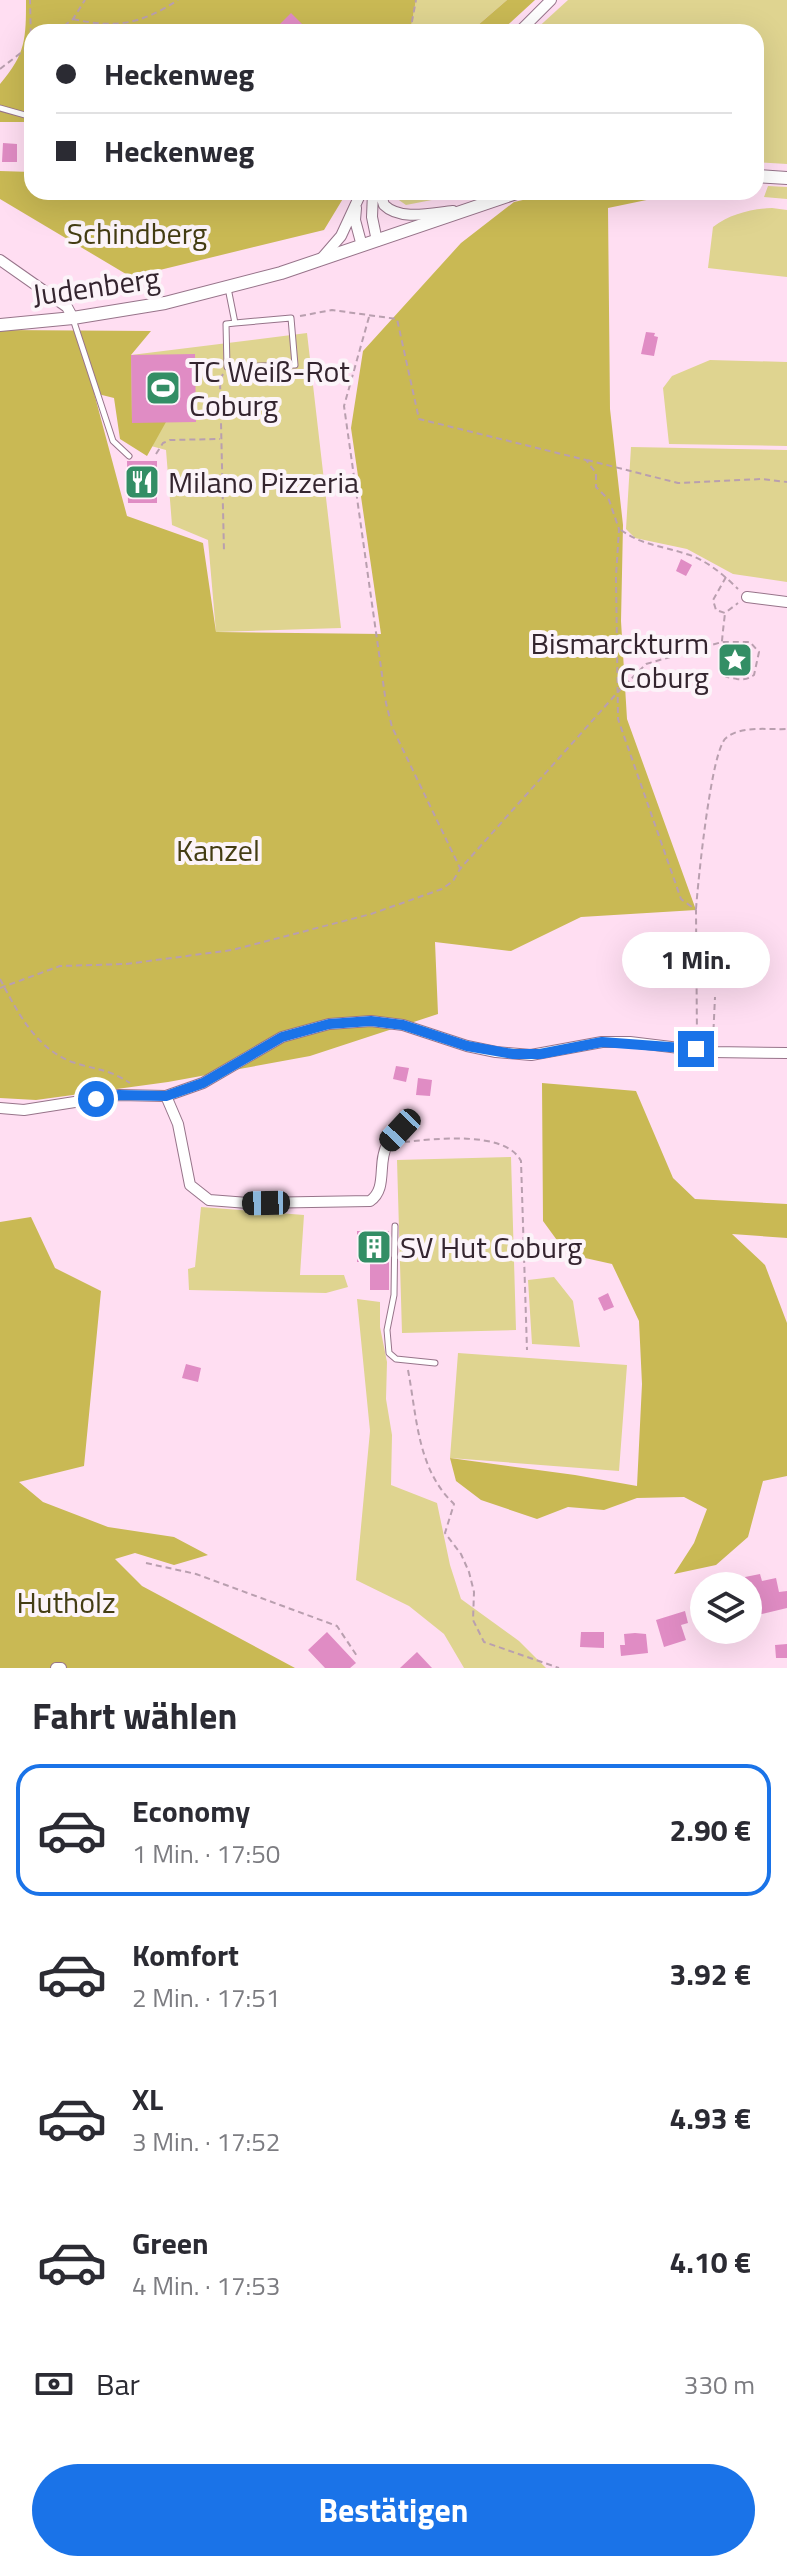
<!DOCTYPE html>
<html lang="de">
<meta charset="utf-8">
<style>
:root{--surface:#fff;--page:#f7f7f7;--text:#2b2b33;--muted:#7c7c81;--line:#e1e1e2;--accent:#1a73e8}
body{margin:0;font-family:"Titillium Web",sans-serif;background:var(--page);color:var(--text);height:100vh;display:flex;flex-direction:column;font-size:30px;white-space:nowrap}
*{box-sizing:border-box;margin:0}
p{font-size:26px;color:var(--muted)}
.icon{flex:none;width:44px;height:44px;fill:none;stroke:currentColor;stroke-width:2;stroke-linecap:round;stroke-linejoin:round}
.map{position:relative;height:1668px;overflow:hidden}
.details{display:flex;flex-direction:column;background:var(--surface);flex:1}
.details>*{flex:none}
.guide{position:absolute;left:24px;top:24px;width:740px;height:176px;border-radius:24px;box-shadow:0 8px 32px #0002;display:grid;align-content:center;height:176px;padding:0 32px;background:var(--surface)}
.controls{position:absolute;left:690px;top:1572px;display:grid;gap:16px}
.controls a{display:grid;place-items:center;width:72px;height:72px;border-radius:50%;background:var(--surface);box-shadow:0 8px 32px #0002;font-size:40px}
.end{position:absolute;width:36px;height:36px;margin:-18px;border:10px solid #1a73e8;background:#fff;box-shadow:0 0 0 4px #fff}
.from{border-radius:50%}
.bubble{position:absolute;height:56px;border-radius:28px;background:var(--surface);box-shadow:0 8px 32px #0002;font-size:26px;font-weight:700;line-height:56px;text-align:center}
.car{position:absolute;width:24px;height:48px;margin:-24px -12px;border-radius:10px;box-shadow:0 0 6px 2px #0007;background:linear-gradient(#222 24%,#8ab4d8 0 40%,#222 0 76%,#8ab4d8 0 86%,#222 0)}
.guide b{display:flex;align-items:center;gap:28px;height:76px;font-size:30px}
.guide b+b{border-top:2px solid var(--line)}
.guide i{width:20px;height:20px;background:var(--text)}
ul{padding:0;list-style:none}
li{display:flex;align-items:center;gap:24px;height:132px;margin:0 16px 12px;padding:0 16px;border:4px solid transparent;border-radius:24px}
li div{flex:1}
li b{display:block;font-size:30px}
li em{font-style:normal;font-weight:700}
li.on{border-color:var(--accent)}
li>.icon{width:72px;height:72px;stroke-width:1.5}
h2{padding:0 32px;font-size:36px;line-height:96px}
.pay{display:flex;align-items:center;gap:20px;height:88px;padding:0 32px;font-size:30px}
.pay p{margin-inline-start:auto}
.action{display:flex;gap:16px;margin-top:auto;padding:16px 32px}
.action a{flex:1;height:92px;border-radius:48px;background:var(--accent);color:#fff;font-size:32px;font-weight:700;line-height:92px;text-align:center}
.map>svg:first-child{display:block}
.green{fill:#dfd490}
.forest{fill:#c9b954}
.building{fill:#e08cc4}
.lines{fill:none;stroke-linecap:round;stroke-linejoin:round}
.service-casing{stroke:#97748a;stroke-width:7}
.minor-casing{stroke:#97748a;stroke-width:12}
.tertiary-casing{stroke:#97748a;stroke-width:14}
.path{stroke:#b99faf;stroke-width:2;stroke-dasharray:6 4;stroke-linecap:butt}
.service{stroke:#fff;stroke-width:5}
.minor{stroke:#fff;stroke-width:10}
.tertiary{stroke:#fff;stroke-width:12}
.route{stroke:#1a73e8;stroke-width:10}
.labels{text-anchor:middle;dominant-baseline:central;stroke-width:8;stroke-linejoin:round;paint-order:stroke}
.park-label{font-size:30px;fill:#443d13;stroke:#fcf4f9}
.street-label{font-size:30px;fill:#34252f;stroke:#fcf4f9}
.poi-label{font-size:30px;fill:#34252f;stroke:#fcf4f9;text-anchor:start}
</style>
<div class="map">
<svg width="787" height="1668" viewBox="0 0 787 1668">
<rect width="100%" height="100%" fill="#ffdef2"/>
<path class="green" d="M416,0H507L470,32H410Z
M568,0H787V164L756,162V32H533Z
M768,186L787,187V199L764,197Z
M391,192H473L406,205L393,196Z
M772,208L787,210V277L708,268L713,227C730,214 751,209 772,208Z
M307,333L341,628L216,632L208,540L172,525L166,450L136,442L118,365L131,355Z
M710,360L787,362V446L669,444L663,388L672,376Z
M631,447L787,450V582L733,574L687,549L635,538L626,529Z
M511,1157L516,1330L402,1333L397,1160Z
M201,1207L304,1215L300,1275H344L348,1287L326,1293L189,1290L188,1269L195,1267Z
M554,1277L573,1301L580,1347L532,1344L528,1280Z
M357,1299L380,1302V1327L387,1362L386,1399L392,1435L391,1485L437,1503L450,1565L461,1599L519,1641L546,1668H464L444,1634L409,1606L356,1580L370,1431Z
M458,1353L627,1365L619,1471L450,1458Z"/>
<path class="forest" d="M26,0H416L410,32H32V122H0V84C26,54 26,38 26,0Z
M507,0H535L500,32H470Z
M0,171L32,172V192H347L324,230L131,277L0,199Z
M558,192H685L608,208L610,409L623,525L621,621L627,719L696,910L581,917L511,951L435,942L438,1014L310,1056L168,1082L36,1100L0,1098V330L151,331L131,355L132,422H166L147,456L120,439L114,398L94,393L127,516L203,543L216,632L381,634L351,428L363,351L461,243L514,202Z
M542,1083L636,1091L673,1178L695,1199L787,1204V1238L732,1234L765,1265L787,1323V1476L763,1481L748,1537L716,1565L674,1574L694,1543L707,1509L684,1497L637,1498L604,1510L568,1507L537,1519L481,1500L456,1481L450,1458L575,1475L637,1486L642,1384L639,1321L612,1264L567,1254L543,1221Z
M31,1217L55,1268L101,1291L84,1466L19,1482L43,1502L108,1527L174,1537L208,1555L174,1565L135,1553L115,1559L142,1586L295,1668H0V1222Z"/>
<path class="building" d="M291,13L310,32H272Z
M3,143L17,144V162H2Z
M646,332L655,333L654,336L658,337L654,356L641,354Z
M195,354L196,422L132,423L131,355Z
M127,461H157V503H128Z
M681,559L692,565L686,576L676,571Z
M396,1066L409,1068L406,1082L393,1079Z
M418,1078L432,1080L430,1096L416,1095Z
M357,1231H389V1290H370V1262H357Z
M608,1293L614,1307L604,1311L598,1298Z
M186,1364L201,1368L198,1382L182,1378Z
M760,1574L762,1581L776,1578L779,1592L787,1591V1608L753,1616L745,1577Z
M704,1592V1622H700L694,1595Z
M685,1611L688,1623L681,1625L686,1640L664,1647L656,1620Z
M327,1632L356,1663L350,1668H325L308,1650Z
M581,1632H604V1648L580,1647Z
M635,1633L646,1634L648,1653L621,1656L620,1645H625L624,1634Z
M787,1644V1658H776L775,1645Z
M417,1652L432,1668H400Z"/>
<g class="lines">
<defs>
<path id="service" d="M0,108L32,117
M228,288L235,323L291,318L295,365L227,367L226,324L235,323
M73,319L113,441L129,456
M395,1226L394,1295L387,1330L389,1353L396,1359L435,1363"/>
<path id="minor" d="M519,32L551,0
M373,192L372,217L377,241
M380,192L384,205C400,221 432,213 453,211
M356,208L355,220L362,246
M322,258L341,236L360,195
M0,260L67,307L73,318
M747,597L787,602
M166,1096L178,1124L190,1185L209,1200L248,1203L370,1201C388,1189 377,1163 387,1145C390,1139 396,1134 400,1130
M0,1108L24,1110L119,1095L166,1096L203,1083L282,1037L329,1024L371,1021L403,1025L467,1046L496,1052L531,1055L602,1042H630L712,1052L787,1053
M56,1668H61"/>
<path id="tertiary" d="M756,176L787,178
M0,325L73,318L165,303L281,273L519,192"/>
</defs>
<use href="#service" class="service-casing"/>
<use href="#minor" class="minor-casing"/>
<use href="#tertiary" class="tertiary-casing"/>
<path class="path" d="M73,19C116,29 141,24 178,0
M56,32L73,19L85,0
M410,32L416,0
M0,69L31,45L30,0
M300,316L332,310L397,319L419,419L586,460L596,473V487L609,500L619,529L616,576L618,719L681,899L696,910L697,1040
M369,317L344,406L386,703L392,727L460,868
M223,374L220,380L224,552
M156,454L163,443L170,440L220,439
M587,460L678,483L762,479L787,482
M621,530C641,545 663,546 686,554C705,559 724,575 738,589
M726,577L713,600L716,610L725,613L738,603
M696,909C698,882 711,750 726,738C741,725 769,730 787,729
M0,979C17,1011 35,1048 72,1062C95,1070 107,1068 130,1083
M0,988L60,966L126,964L232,950L371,914L442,889L453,881L460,869L617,693L646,664L722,642H750L759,652L754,675C748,679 745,680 737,679C734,678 727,678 725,676C717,669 724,624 725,613
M713,1040L715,997
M404,1142C434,1139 505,1130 521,1161L527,1350
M408,1370C417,1417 417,1469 454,1504L445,1533L461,1554L469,1572L474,1592L473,1620L484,1642L559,1668
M146,1563L196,1574L337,1626L357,1656"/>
<use href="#service" class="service"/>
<use href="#minor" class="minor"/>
<use href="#tertiary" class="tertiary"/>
</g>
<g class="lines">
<path class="route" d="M96,1099L119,1095L166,1096L203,1083L282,1037L329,1024L371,1021L403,1025L467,1046L513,1054H540L602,1042L696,1049"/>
</g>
<defs>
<symbol id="stadium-square" viewBox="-11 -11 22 22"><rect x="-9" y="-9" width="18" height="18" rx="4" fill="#338e65" stroke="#fcf4f9"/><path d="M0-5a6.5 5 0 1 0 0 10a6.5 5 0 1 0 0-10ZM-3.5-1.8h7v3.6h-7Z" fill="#fff"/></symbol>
<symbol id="restaurant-square" viewBox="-11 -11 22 22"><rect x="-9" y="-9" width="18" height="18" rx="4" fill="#338e65" stroke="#fcf4f9"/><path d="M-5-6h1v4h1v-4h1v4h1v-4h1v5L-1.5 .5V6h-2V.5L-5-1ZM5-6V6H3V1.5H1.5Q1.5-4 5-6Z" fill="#fff"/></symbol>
<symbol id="sight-square" viewBox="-11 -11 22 22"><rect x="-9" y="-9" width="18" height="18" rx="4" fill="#338e65" stroke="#fcf4f9"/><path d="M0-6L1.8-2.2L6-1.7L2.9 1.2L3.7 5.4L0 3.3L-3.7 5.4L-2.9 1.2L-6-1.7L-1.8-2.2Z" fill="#fff"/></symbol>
<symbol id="building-square" viewBox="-11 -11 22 22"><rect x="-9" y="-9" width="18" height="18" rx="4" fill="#338e65" stroke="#fcf4f9"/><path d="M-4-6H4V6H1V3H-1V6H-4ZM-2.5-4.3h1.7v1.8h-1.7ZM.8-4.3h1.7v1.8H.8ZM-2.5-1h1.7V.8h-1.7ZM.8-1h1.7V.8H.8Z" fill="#fff"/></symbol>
</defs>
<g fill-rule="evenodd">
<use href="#stadium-square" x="143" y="368" width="40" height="40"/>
<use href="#restaurant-square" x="122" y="462" width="40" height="40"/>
<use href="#sight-square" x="715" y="640" width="40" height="40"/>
<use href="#building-square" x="354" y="1227" width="40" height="40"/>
</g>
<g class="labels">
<g class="park-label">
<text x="137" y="233">Schindberg</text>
<text x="218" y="850">Kanzel</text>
<text x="66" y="1602">Hutholz</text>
</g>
<g class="street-label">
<text transform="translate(96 286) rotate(-8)">Judenberg</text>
</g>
<g class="poi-label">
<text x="189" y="371">TC Weiß-Rot<tspan x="189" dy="34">Coburg</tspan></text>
<text x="168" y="482">Milano Pizzeria</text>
<text x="709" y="643" text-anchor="end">Bismarckturm<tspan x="709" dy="34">Coburg</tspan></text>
<text x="400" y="1247">SV Hut Coburg</text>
</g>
</g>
</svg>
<div class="controls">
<a><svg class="icon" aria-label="layers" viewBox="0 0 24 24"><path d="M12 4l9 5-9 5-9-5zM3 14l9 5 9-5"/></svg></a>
</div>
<i class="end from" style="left:96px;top:1099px"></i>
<i class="end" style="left:696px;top:1049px"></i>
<div class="bubble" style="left:622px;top:932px;width:148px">1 Min.</div>
<i class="car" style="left:400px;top:1130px;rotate:223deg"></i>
<i class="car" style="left:266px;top:1203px;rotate:269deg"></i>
<div class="guide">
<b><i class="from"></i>Heckenweg</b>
<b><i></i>Heckenweg</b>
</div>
</div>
<section class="details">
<h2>Fahrt wählen</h2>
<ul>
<li class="on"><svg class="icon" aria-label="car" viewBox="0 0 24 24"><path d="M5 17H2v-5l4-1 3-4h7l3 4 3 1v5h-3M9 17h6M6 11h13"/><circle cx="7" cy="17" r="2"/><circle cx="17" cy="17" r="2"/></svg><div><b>Economy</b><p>1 Min. · 17:50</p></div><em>2.90 €</em></li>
<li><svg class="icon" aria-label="car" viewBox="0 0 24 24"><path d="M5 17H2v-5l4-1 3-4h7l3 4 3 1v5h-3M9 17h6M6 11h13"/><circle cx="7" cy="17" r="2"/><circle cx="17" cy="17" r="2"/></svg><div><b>Komfort</b><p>2 Min. · 17:51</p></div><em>3.92 €</em></li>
<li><svg class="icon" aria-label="car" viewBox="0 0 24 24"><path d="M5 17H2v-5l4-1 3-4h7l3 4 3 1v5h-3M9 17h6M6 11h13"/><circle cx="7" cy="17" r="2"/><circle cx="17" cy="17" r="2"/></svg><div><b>XL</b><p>3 Min. · 17:52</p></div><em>4.93 €</em></li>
<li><svg class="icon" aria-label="car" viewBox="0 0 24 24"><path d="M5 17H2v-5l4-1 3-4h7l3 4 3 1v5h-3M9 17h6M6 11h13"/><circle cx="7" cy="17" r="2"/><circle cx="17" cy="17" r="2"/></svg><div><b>Green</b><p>4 Min. · 17:53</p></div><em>4.10 €</em></li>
</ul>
<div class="pay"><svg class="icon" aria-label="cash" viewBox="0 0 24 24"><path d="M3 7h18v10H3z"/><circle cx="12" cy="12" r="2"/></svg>Bar<p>330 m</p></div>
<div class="action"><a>Bestätigen</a></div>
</section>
